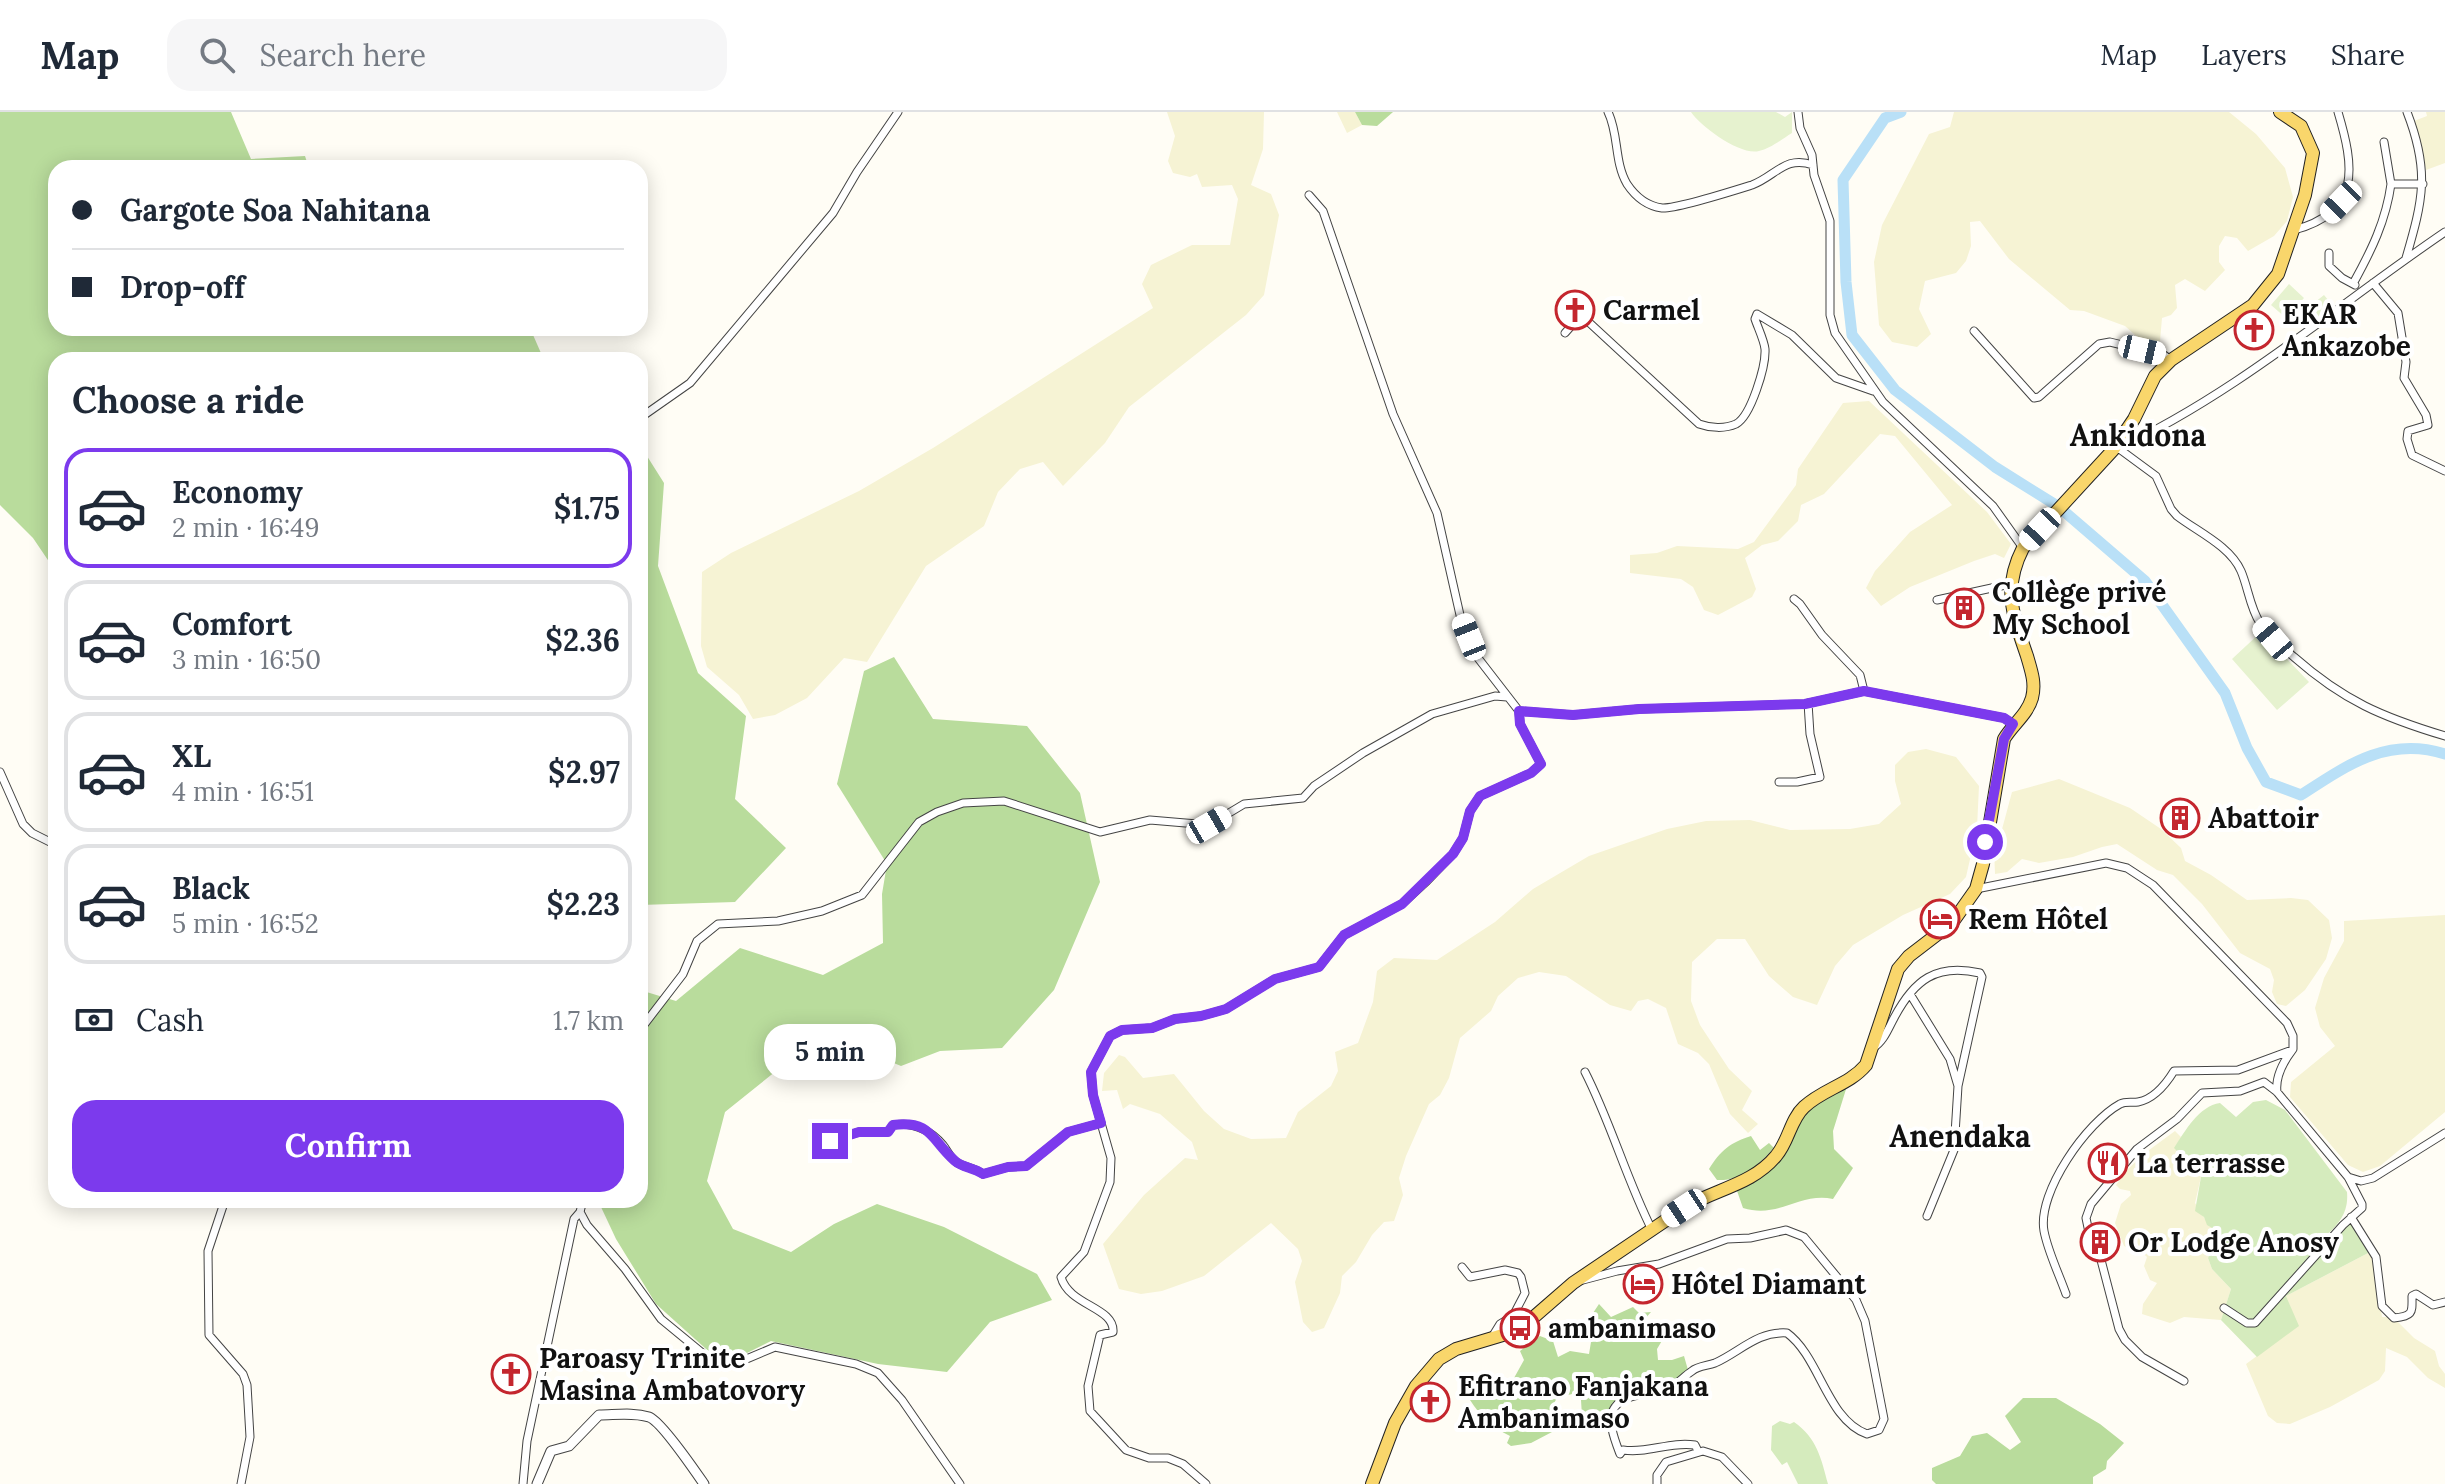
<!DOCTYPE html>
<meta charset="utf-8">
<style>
:root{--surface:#fff;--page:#f6f6f7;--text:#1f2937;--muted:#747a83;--line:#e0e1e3;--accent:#7c3aed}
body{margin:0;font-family:Lora,serif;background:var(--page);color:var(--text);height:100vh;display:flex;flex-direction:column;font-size:30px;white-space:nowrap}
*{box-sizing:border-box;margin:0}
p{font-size:26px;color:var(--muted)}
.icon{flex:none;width:44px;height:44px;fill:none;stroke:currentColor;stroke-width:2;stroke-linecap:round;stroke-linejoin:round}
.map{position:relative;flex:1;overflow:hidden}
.details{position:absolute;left:48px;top:240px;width:600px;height:856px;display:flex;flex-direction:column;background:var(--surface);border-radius:24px;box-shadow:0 4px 20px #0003}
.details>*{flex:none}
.guide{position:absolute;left:48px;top:48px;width:600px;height:176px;border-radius:24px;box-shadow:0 4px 20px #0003;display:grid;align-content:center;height:176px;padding:0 24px;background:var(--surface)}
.end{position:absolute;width:36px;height:36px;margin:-18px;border:10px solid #7c3aed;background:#fff;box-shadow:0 0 0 4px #fff}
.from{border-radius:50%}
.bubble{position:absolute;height:56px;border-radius:24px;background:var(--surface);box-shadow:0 4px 20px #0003;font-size:26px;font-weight:700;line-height:56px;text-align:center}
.car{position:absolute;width:24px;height:48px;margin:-24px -12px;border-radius:10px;box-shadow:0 0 6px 2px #0007;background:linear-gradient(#fff 24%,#345 0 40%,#fff 0 76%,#345 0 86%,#fff 0)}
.guide b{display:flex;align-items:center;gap:28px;height:76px;font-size:30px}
.guide b+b{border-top:2px solid var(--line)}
.guide i{width:20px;height:20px;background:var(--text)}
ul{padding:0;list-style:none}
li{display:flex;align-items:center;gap:24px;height:120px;margin:0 16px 12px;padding:0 8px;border:4px solid var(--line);border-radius:24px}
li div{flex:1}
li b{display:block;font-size:30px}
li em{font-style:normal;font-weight:700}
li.on{border-color:var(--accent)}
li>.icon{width:72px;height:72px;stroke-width:1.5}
h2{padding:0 24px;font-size:36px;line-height:96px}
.pay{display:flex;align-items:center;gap:20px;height:88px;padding:0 24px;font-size:30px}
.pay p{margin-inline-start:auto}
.cta{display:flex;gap:16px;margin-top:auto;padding:16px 24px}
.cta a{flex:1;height:92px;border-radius:24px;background:var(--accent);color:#fff;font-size:32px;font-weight:700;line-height:92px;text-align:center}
header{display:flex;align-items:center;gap:48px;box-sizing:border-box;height:112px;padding:0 40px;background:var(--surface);border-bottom:2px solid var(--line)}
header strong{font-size:38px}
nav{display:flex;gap:44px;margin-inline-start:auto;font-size:28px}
.search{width:560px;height:72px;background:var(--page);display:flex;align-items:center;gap:20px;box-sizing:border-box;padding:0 28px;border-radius:24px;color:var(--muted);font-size:30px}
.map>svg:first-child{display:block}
.farmland{fill:#f6f3d4}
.green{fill:#d5ebbd}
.forest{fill:#b9dc9c}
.pitch{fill:#e6f2cf}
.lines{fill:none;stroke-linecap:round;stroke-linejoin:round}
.river{stroke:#b9e0f7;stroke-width:11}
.minor-casing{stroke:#444;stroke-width:9}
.tertiary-casing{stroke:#444;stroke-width:11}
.primary-casing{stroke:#222;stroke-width:14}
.minor{stroke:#fff;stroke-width:7}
.tertiary{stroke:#fff;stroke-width:9}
.primary{stroke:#f9d66b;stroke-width:12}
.route{stroke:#7c3aed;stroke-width:10}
.labels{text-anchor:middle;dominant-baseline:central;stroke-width:8;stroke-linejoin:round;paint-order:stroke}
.poi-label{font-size:28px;font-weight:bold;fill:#111;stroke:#fff;text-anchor:start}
.neighbourhood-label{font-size:30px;font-weight:bold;fill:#111;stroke:#fff}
</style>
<header>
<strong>Map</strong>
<div class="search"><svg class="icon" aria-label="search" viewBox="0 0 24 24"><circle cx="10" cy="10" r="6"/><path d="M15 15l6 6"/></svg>Search here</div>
<nav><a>Map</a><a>Layers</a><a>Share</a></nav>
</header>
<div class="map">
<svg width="2445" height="1372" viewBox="0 0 2445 1372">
<rect width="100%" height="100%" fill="#fffdf5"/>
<path class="farmland" d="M1167,0H1264L1263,37L1251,73L1271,82L1279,103L1264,183L1246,203L1129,295L1105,331L1063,374L1043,350L1020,357L998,380L984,414L926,454L867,550L844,546L807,586L775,603L753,607L739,583L707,555L701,534L702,460L731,441L859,379L933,336L1153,196L1142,172L1151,153L1192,133H1230L1238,87L1232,73L1202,75L1197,62L1190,65L1173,61L1168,49L1175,24Z
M1337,0H1355L1362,13L1347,21Z
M1954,0H2229L2256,22L2285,56L2293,85L2287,109L2274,124L2248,139L2237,126L2225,124L2219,134V150L2225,158L2205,179L2185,167L2175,173L2177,196L2171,203L2162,206L2160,229L2143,230L2125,214L2084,199L2070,198L2009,147L1980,109L1970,110L1971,134L1966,149L1956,161L1925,169L1919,197L1931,222L1917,235L1892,230L1879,213L1874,150L1882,113L1929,22L1950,15Z
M2426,0H2445V51L2426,58L2414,9L2427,4Z
M1869,289L1987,400L2011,432L2004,446L1995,442L1974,449L1910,475L1881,494L1866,476L1875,459L1910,420L1952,393L1895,324L1880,322L1824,382L1801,393L1798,409L1778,429L1762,433L1745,446L1756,477L1752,485L1718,503L1704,498L1693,475L1681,467L1630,461V443L1657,441L1677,434L1738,437L1754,430L1796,373L1798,357L1843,291Z
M1926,637L1956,645L1979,674L1977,716L1966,765L1950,782L1903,803L1853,833L1835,854L1817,893L1793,885L1769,864L1745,827H1717L1692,850L1691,889L1700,913L1729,957L1752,979L1742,998L1758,1012L1748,1021L1730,1002L1709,952L1698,941L1678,932L1666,896L1648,887L1638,889L1631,899L1610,893L1566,864L1539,860L1518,866L1498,884L1491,899L1460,926L1449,966L1440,983L1429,992L1406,1044L1399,1066L1403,1083L1394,1109L1384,1110L1372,1123L1356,1150L1342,1164L1340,1181L1324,1216L1312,1220L1303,1210L1295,1170L1302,1149L1298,1137L1271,1111L1204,1164L1162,1179L1141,1182L1119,1177L1103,1132L1144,1083L1185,1046L1198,1048L1192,1030L1160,1002L1130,992L1123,997L1117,978L1102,979L1104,961L1119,943L1125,945L1143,966L1174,962L1204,999L1224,1017L1251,1027L1286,1026L1298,1000L1331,974L1338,959L1335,940L1358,931L1373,890L1377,859L1394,846L1437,848L1495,810L1533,777L1589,744L1667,717L1706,709L1750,708L1790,718L1850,717L1879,712L1901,692L1895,669V653L1908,640Z
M2059,667L2130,696L2161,717L2181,736L2185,749L2211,763L2247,788L2291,786L2308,788L2329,808L2332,826L2326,847L2305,878L2286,894L2277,892L2272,880L2274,868L2270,857L2240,841L2202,792L2173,763L2157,758L2117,732L2102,735L2073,745L2039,751L2022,747L2007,760L1995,762L1994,736H2003L2006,730L2001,721L2012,680Z
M2445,803V1000L2380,1054L2363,1060L2348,1053L2290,985L2291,970L2335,934L2320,915L2315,896L2324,866L2344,829V809Z
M2175,1019L2181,1025L2175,1036L2182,1042V1050L2187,1056L2192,1054L2201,1065L2195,1091L2205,1107L2219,1120L2208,1146L2212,1157L2231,1177L2221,1208L2184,1205L2170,1211L2142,1202L2143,1192L2157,1171L2150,1168L2144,1154L2147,1145L2135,1134L2130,1137L2124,1134L2115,1111L2121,1092L2131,1083L2130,1079L2120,1077L2116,1073L2128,1057L2145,1041Z
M2370,1140L2374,1144L2382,1205H2393L2414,1226L2435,1239L2439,1254L2445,1262V1276L2428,1266L2407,1245L2386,1236L2385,1259L2379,1268L2330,1295L2290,1312L2277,1311L2268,1304L2246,1252L2298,1214L2286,1184Z"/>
<path class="green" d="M2266,988L2285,998L2347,1080C2349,1102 2337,1115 2319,1129V1140L2352,1108L2370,1140L2286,1184L2299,1214L2257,1245L2221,1208L2231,1177L2212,1157L2208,1146L2219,1120L2207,1113L2204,1105L2195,1099L2201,1065L2193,1054L2182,1059L2179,1052L2183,1045L2174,1036C2185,1019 2199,994 2220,991L2236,1005L2253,990Z
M1780,1309L1790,1312L1794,1310C1817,1326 1821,1346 1828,1372H1798L1787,1350L1782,1353L1771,1338L1772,1314Z"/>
<path class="forest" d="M0,0H231L251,47L305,44L309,56H56V216H530L544,248H56V460L33,426L0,393Z
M1355,0H1393L1377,14L1362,13Z
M640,333L664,371L658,454L698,561L746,604L735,687L786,736L735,790L640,793Z
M894,545L933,607L1027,614L1080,681L1100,770L1054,878L1002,936L940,939L901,954L835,927L781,955L725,1000L707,1069L733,1117L791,1140L834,1112L877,1092L944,1115L1037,1162L1052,1188L990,1210L947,1260L878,1252L771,1229L747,1241L715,1245L656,1192L616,1127L601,1095L605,1088H640V878L676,889L740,836L823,863L883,831L882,782L887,752L837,672L864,559Z
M1847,974L1833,1019L1834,1037L1853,1056L1833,1087C1800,1080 1779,1107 1743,1096L1736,1076L1765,1059L1804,995Z
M1751,1024L1760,1038L1769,1031L1774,1036C1757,1054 1742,1069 1717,1068L1709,1057C1720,1039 1731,1030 1751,1024Z
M1599,1192L1611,1205L1633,1195L1639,1201L1651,1200L1637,1216L1644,1223L1653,1214L1658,1213L1663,1227L1657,1237L1658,1248H1672L1684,1244L1688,1258L1674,1270L1620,1286L1613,1293L1605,1312L1592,1315L1582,1304L1581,1288L1572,1282L1557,1286L1545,1306L1552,1320L1531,1331L1511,1334L1507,1331L1510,1324C1493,1316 1480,1304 1470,1288L1477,1273L1514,1266L1524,1248L1520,1239L1540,1224L1553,1229L1558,1245L1570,1239L1589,1242L1591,1230L1603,1218L1593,1201Z
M2023,1286H2056L2100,1312L2124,1331L2107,1349L2106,1357L2093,1365V1372H1936L1932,1368V1356L1960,1344L1972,1324L1987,1321L2010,1338L2021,1330L2005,1304Z"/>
<path class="pitch" d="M1691,0H1776L1785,5L1792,0V21C1782,27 1770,37 1759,39C1741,44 1701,15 1691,0Z
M2289,172L2304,186L2286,206L2271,193Z
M2324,183L2334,195L2309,215L2300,202Z
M2261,520L2309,570L2277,598L2232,547Z"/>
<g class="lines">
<path class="river" d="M1901,0L1885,6L1843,68L1846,170L1852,223L1895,278L1995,355L2059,395L2145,469L2225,581L2247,636L2266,670L2301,683C2347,653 2388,624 2445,642"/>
<defs>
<path id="minor" d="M1608,0C1619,22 1614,50 1627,72C1635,84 1647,94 1662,96C1676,97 1736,78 1752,73C1776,64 1785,43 1813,53
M1798,0L1800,16L1812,43L1814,63L1830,109V203L1835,221L1883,290L1993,394L2023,436
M2384,30L2391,72
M1309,83L1323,99L1393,302L1437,401L1460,503L1478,546L1519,599
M2294,118C2362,100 2354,54 2338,0
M2329,141V154L2342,166L2355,173
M2406,146C2423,88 2430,59 2407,0
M2354,170C2371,139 2386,109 2391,72H2423
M2373,171L2398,201L2406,250L2404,266L2426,303L2428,313L2408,319L2407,327L2412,343L2445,359
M1974,219L2034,286L2039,285L2099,232L2110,230L2164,243L2171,248
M1565,221L1581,203L1699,312C1710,316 1725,317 1736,312C1751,304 1766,254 1765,237C1764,228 1758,216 1755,207L1757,202L1792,223L1836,266L1873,279
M640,306L690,271L833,101L857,60L898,0
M2118,336L2156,364L2171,397L2177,404C2198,420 2230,434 2241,459C2248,475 2250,496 2260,511C2268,525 2282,535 2294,545C2344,589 2382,605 2445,624
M2115,338C2236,282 2336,194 2445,120
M1794,487L1800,492L1822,523L1860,563L1864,579
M1937,488L2010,472
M0,660L23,712L32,721L56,733
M1779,670H1797L1820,665L1810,622L1808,591
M1976,777L2106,751L2127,756L2153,773L2287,911L2293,924V937C2283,950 2275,964 2277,980
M1910,882L1950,947L1958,974L1954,1038L1927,1104
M640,918L683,862L697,829L718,812L778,809L822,799L862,783L919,710L937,700L963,691L1004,689L1100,720L1150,708L1209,713L1244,692L1303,686L1314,674L1363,641L1432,602L1495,584L1507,585
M1873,936C1884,929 1888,917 1894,906C1914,868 1936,851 1980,861L1982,865L1958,974
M1585,960C1611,1011 1626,1066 1652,1118
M830,1029L859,1020H888L893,1013C913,1010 930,1018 943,1033C947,1038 950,1045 955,1049C963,1056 972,1054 983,1062L1008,1055L1026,1054L1068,1020L1101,1011
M2348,1065L2361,1069L2373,1066L2445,1021
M225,1088L208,1139L209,1223L243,1262L247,1273L250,1325L241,1372
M580,1100L587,1113L625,1157L661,1207L712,1249L737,1251L775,1235L856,1252L878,1261L902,1288L960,1372
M2351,1105L2376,1145L2382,1194L2394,1206C2414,1204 2412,1200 2412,1184L2416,1182L2433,1193L2445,1190
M1462,1155L1470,1165L1505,1158L1518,1161L1521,1165L1525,1181L1513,1204L1500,1212L1492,1225
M1583,1168L1617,1159L1659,1152L1727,1127L1750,1126L1786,1118L1804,1125L1856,1188L1865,1209L1884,1307L1879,1318L1867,1322C1827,1308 1820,1245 1787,1221C1757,1219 1740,1240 1715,1251C1707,1254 1698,1254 1692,1259C1683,1265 1677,1273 1667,1277C1652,1283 1625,1281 1615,1295C1606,1307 1615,1329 1620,1342L1623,1338C1647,1342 1670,1329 1695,1333L1698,1339
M2066,1182C2059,1162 2048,1140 2044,1119C2037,1080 2087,1010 2120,992C2126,989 2132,991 2138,990C2154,987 2166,972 2174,959L2238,958L2292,938
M2184,1269L2142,1245L2125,1228L2119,1217L2101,1148L2091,1130L2086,1106L2091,1092L2137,1037L2177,1007L2202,981L2240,979L2264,970L2277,980L2348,1065L2362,1092V1096L2343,1113L2255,1211H2247L2224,1196
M523,1372L527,1329L574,1107L580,1100L583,1088
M1206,1372L1183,1352L1168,1346H1149L1126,1338L1090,1299L1088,1274L1100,1223L1113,1220C1115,1195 1069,1194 1061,1165L1084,1140L1110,1070L1111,1046L1093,983L1091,960L1110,924L1122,918L1152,916L1175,907L1201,904L1226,897L1275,867L1319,855L1344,823L1402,792L1427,769L1453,742L1463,726L1470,699L1480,684L1531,661L1541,652L1520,612L1519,599L1573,603L1639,597L1805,592L1864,579L2004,606L2013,612
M1657,1372V1363L1666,1350L1703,1339L1722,1345L1748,1372"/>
<path id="tertiary" d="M537,1372L551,1339L569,1334L599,1303C615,1303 633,1300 649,1305C661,1309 695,1359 704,1372"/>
<path id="primary" d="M1372,1372L1395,1311L1416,1274L1439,1247L1456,1237L1506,1222L1527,1211L1573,1171L1684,1096C1715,1077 1752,1073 1776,1044C1789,1029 1790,1008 1804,995C1823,977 1849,973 1866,953L1898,857L1909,844L1952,811L1976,777L1983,752L2004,627C2013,612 2027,603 2032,586C2036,571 2031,558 2027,544C2013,503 2002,477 2023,436L2113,338L2134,307L2155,264L2171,248L2253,193L2278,162L2305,83L2313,41L2301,14L2280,0"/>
</defs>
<use href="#minor" class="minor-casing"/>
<use href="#tertiary" class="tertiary-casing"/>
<use href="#primary" class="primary-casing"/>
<use href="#minor" class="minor"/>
<use href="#tertiary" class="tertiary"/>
<use href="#primary" class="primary"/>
</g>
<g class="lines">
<path class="route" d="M830,1029L859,1020H888L893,1013C932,1008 931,1028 955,1049C963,1056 973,1055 983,1062L1008,1055L1026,1054L1068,1020L1101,1011L1093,983L1091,960L1110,924L1122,918L1152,916L1175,907L1201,904L1226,897L1275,867L1319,855L1344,823L1402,792L1453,742L1463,726L1470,699L1480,684L1531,661L1541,652L1520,612L1519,599L1573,603L1639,597L1805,592L1864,579L2004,606L2013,612L2004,627L1985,730"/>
</g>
<defs>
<symbol id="church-ring" viewBox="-11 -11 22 22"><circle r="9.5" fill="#fff" stroke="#c4262e" stroke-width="1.5"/><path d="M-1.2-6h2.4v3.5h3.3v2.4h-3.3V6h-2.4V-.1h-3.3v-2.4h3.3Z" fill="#c4262e"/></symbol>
<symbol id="building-ring" viewBox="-11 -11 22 22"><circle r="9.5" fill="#fff" stroke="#c4262e" stroke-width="1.5"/><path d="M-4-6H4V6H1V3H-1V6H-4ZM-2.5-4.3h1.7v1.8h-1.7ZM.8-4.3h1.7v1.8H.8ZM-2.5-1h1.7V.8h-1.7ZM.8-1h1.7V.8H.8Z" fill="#c4262e"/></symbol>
<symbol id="hotel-ring" viewBox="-11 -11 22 22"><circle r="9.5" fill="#fff" stroke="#c4262e" stroke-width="1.5"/><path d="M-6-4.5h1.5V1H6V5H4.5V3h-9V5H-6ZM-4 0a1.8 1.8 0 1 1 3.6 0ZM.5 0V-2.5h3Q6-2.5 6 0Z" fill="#c4262e"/></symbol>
<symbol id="restaurant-ring" viewBox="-11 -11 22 22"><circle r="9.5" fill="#fff" stroke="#c4262e" stroke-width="1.5"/><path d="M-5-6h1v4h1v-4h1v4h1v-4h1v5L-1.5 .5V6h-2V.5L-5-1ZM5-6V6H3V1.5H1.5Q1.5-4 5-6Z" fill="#c4262e"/></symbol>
<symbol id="bus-ring" viewBox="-11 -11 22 22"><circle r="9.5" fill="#fff" stroke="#c4262e" stroke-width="1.5"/><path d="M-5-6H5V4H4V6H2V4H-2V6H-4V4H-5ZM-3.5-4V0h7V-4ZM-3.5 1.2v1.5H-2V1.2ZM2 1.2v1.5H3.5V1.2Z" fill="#c4262e"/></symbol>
</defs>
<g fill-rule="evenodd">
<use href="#church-ring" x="1553" y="176" width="44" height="44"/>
<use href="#church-ring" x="2232" y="196" width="44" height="44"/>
<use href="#building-ring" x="1942" y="474" width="44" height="44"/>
<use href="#building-ring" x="2158" y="684" width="44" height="44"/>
<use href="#hotel-ring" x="1918" y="785" width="44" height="44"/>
<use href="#restaurant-ring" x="2086" y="1029" width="44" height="44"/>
<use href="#building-ring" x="2078" y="1108" width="44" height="44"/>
<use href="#hotel-ring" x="1621" y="1150" width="44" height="44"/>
<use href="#bus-ring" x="1498" y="1194" width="44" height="44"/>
<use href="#church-ring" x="489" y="1240" width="44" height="44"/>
<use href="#church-ring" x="1408" y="1268" width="44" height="44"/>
</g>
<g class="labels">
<g class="poi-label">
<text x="1603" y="198">Carmel</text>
<text x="2282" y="202">EKAR<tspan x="2282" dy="32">Ankazobe</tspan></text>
<text x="1992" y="480">Collège privé<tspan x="1992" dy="32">My School</tspan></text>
<text x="2208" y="706">Abattoir</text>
<text x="1968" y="807">Rem Hôtel</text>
<text x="2136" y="1051">La terrasse</text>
<text x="2128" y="1130">Or Lodge Anosy</text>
<text x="1671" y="1172">Hôtel Diamant</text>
<text x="1548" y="1216">ambanimaso</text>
<text x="539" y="1246">Paroasy Trinite<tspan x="539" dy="32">Masina Ambatovory</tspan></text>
<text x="1458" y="1274">Efitrano Fanjakana<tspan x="1458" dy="32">Ambanimaso</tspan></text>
</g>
<g class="neighbourhood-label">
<text x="2138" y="323">Ankidona</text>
<text x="1960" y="1024">Anendaka</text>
</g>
</g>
</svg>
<i class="end from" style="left:1985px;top:730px"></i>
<i class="end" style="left:830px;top:1029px"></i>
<div class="bubble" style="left:764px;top:912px;width:132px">5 min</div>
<i class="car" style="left:2341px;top:90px;rotate:224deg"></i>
<i class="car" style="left:2142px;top:238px;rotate:103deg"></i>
<i class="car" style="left:2040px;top:417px;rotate:223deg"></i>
<i class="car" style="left:1469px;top:525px;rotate:338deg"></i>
<i class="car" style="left:2273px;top:527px;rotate:320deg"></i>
<i class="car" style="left:1209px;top:713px;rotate:60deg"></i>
<i class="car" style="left:1684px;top:1096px;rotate:237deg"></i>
<div class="guide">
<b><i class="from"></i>Gargote Soa Nahitana</b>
<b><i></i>Drop-off</b>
</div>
<section class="details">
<h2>Choose a ride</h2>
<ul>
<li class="on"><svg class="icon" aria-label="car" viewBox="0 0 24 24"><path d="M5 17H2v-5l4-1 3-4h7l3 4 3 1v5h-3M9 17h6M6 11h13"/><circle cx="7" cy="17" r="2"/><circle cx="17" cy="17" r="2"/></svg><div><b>Economy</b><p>2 min · 16:49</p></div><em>$1.75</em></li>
<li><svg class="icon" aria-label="car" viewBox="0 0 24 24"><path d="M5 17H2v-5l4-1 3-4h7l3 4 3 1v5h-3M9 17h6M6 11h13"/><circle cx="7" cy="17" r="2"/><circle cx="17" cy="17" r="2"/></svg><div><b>Comfort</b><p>3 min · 16:50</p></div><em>$2.36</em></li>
<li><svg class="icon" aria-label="car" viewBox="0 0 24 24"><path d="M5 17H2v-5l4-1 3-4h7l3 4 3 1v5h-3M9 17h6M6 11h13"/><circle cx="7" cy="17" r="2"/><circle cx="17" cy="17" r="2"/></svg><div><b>XL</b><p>4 min · 16:51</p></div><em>$2.97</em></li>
<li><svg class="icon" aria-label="car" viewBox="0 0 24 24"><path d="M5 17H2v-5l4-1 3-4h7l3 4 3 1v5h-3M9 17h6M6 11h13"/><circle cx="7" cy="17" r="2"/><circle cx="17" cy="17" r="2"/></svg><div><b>Black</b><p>5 min · 16:52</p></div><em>$2.23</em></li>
</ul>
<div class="pay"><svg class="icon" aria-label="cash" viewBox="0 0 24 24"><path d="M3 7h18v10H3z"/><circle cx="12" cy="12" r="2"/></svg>Cash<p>1.7 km</p></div>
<div class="cta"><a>Confirm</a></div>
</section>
</div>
